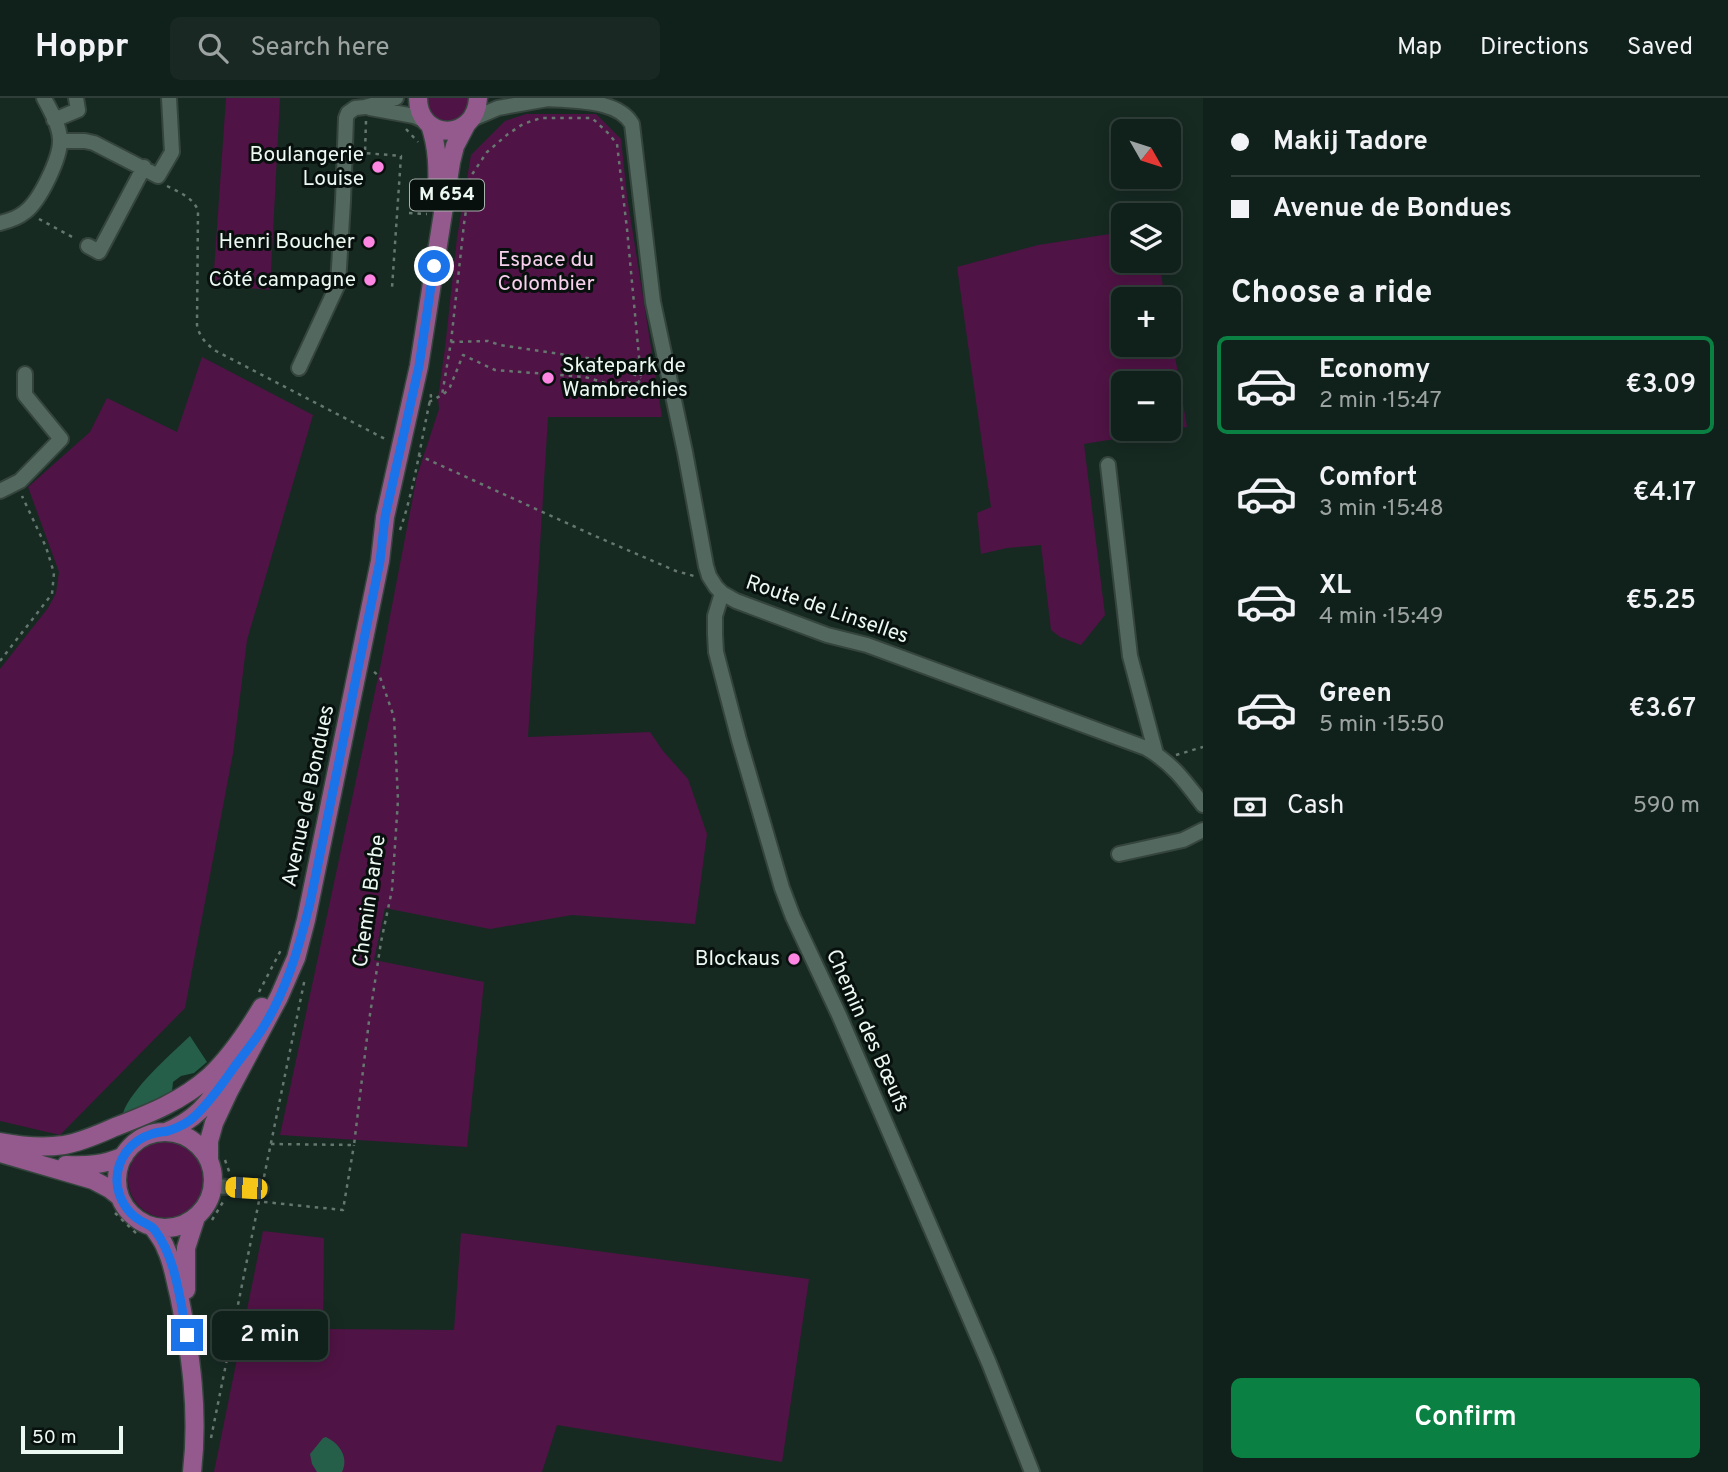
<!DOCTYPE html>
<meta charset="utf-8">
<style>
:root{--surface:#10201a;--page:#192823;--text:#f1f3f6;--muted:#9ca3a2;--line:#303e39;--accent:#0b8043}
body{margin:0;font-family:Overpass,sans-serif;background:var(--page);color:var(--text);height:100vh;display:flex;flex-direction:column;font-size:26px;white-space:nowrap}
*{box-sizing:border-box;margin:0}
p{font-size:23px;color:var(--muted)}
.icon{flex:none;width:38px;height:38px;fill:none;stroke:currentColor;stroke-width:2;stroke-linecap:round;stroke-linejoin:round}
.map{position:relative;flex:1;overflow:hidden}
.details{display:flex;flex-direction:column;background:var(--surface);width:525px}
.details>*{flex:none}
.guide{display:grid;align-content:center;height:154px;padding:0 28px;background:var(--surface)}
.needle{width:46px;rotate:129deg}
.buttons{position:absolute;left:1111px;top:21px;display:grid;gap:14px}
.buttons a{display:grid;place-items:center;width:70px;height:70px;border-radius:10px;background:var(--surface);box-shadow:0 4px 18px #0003,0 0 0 2px var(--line);font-size:35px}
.scale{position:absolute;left:21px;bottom:18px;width:102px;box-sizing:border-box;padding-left:7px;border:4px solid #ecf8f2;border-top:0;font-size:19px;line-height:24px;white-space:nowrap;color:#ecf8f2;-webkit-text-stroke:5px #08100d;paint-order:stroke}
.end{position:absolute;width:32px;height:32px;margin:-16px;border:9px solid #1a73e8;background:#fff;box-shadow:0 0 0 4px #fff}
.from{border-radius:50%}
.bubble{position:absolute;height:49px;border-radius:10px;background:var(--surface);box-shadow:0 4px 18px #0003,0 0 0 2px var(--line);font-size:23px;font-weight:600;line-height:49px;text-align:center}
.car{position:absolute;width:21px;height:42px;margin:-21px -10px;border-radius:9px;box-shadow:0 0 5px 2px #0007;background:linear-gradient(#f5c518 24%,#345 0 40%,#f5c518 0 76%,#345 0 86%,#f5c518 0)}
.guide b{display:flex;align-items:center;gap:24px;height:66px;font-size:26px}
.guide b+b{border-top:2px solid var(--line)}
.guide i{width:18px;height:18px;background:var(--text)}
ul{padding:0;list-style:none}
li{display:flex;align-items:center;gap:21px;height:98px;margin:0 14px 10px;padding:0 14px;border:4px solid transparent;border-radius:10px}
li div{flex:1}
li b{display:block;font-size:26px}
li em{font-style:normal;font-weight:600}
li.current{border-color:var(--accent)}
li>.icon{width:63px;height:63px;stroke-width:1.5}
h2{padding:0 28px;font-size:32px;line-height:84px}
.pay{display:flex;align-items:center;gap:18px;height:77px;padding:0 28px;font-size:26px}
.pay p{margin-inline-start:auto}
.button{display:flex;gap:14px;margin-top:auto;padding:14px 28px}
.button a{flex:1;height:80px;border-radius:10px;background:var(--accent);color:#fff;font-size:28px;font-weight:600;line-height:80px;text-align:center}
header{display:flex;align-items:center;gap:42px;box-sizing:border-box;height:98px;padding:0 35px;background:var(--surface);border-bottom:2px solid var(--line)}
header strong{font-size:33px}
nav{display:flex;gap:38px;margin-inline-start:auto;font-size:24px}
.search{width:490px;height:63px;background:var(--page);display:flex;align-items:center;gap:18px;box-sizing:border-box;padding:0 24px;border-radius:10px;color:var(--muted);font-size:26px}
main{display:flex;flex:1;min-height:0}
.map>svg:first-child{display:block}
.green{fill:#501345;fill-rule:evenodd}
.water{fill:#255e49}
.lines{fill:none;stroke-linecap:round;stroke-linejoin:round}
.minor-casing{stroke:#35453e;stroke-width:18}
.major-casing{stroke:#35453e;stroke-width:21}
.path{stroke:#667770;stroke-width:2.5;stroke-dasharray:3.5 5;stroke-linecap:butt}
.minor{stroke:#53685f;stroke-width:14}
.major{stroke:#955a8d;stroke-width:18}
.route{stroke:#1a73e8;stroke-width:9}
.poi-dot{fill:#fd86e3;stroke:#08100d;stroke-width:2.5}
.labels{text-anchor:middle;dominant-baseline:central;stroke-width:6;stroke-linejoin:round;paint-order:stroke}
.shield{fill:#08100d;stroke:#a8b2ad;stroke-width:2}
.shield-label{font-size:19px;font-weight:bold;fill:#ecf8f2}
.poi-label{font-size:21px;fill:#ecf8f2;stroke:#08100d;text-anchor:end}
.park-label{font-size:21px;fill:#f8d0ed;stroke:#08100d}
.street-label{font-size:21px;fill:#ecf8f2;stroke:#08100d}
</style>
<header>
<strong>Hoppr</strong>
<div class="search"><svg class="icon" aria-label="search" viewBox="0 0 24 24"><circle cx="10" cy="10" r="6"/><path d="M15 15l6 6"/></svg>Search here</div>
<nav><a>Map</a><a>Directions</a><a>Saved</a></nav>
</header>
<main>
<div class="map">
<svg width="1203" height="1374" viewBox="0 0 1203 1374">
<rect width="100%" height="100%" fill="#162a22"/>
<path class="green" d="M226,0H280L270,192L213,187Z
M427,0H469C466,31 428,31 427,0Z
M526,16H596L621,41L627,98L662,319H548L528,639L650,634L663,653L688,681L707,736L695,826L572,817L490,831L385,810L374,862L484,884L467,1049L280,1037L380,570L417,378L439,311L438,300L445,250L457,140L471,57L505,23Z
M1123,134L1124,163H1159L1165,201H1124V247H1169V223L1187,329L1084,346L1105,517L1081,547L1060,539L1051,532L1041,447L1007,450L981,456L977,415L991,409L957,169L1038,147ZM1169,285V331H1124V285Z
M202,259L313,317L247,542L233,655L185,910L60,1037L0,1023V571L48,510L56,495L59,474L28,389L90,334L107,300L177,334Z
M128 1081a39 39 0 1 1 78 0a39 39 0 1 1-78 0Z
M263,1133L324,1140L323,1231L454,1232L461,1135L809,1181L782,1364L557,1327L542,1374H214Z"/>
<path class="water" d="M190,938L207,964L194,975L181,978L173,984L172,994L134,1013L123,1015C131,991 171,956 190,938Z
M326,1339C340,1346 349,1359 342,1374H317L312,1366L310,1356L323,1340Z"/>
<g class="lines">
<defs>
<path id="minor" d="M539,0C572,4 617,0 632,26L653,204L685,354L706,468L709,478L716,489L722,495L736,503L827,537L867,547L1146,650C1172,665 1185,683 1203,707
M370,10L414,18L425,23
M472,21L498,10L548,1
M54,22L78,12L76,0
M60,43H85L94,45L158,78L172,54L169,0
M0,125C8,123 18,120 25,114C40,103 61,59 60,41C59,26 50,12 44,0
M88,148L99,154L144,69
M299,270L338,186L343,103L346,20L348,15L355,10L365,9L396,0
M1108,367L1130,558L1156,656
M0,393L20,383L61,341L25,297V276
M722,495L715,518V536L716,554L739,642L782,790L793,819L839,917L989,1265L1032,1374
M1119,756L1183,742L1203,732
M213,1088L261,1091"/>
<path id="major" d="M418,0C418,43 476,44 478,0
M430,27C438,50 438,72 437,96
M117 1082a48 48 0 1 1 96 0a48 48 0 1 1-96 0Z
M166,1034C197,1021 208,1005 227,979
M0,1044C21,1048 43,1050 64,1047C82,1044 99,1036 115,1029C149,1016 182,1003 210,978C231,958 247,934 262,909
M0,1055L93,1082L110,1091L120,1099
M209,1061V1043L214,1025L229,993L279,899L296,860L306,822L380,463L385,419L419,268L451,64L455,48L466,27
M66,1067C87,1068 104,1067 124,1058
M152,1128C157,1135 163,1142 166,1151C173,1165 175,1182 179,1197C191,1256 199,1314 192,1374
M186,1192V1150L196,1119"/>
</defs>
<use href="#minor" class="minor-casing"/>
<use href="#major" class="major-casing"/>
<path class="path" d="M366,23L365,55L401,58L392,190
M406,31L418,44
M167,88C179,94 192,99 198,112L197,227C199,238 206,246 216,253L387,342
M409,115L427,116
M39,121L76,141
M451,244L488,243L500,247L608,263L641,280
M444,296L450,289L463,257L495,272L585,279L609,286L623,284L638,285L647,293L658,292
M429,304L442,297L451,244L464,126L471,78L487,54L508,36L523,26L541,20H592L609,36L617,46L627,131L641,280L638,285
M418,357L595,438L676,473L694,478
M400,432C415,389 421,342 431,298L430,292
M0,563L52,496L54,475L46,449L22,398
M1176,657L1203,649
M259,894L282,850
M271,1046L354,1047L369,923L381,844L392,792L398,702L394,619L380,579L372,572
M225,1062L230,1076
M264,1079L305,880
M264,1104L343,1112L354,1047
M115,1115L138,1137
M212,1122L223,1104
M211,1340L259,1103"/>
<use href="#minor" class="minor"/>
<use href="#major" class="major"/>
</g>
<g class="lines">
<path class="route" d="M187,1237C180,1203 176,1159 154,1131C150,1127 146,1126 141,1123C127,1115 118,1100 117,1084C116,1062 131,1042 152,1036C157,1034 163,1034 168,1033C177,1030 188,1025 195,1018C211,1003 223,985 235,968C244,956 253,945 261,933C286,894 299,850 310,805L380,463L385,419L419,268L434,168"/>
</g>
<g class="poi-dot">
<circle cx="378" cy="69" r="7"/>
<circle cx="369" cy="144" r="7"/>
<circle cx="370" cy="182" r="7"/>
<circle cx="548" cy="280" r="7"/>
<circle cx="794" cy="861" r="7"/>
</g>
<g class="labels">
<rect class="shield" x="410" y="81.5" width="74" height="31" rx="5"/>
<g class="shield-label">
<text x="447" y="97">M 654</text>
</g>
<g class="poi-label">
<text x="364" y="57">Boulangerie<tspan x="364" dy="24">Louise</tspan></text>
<text x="355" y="144">Henri Boucher</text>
<text x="356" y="182">Côté campagne</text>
<text x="562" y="268" text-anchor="start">Skatepark de<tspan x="562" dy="24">Wambrechies</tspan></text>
<text x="780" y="861">Blockaus</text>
</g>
<g class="park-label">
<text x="546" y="162">Espace du<tspan x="546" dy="24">Colombier</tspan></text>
</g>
<g class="street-label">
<text transform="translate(827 512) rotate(19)">Route de Linselles</text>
<text transform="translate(309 698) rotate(-78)">Avenue de Bondues</text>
<text transform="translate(370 803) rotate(-82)">Chemin Barbe</text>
<text transform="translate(867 933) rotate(66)">Chemin des Bœufs</text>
</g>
</g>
</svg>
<div class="buttons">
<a><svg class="needle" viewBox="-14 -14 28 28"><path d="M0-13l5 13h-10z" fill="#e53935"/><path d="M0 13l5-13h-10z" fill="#9ca3a2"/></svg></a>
<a><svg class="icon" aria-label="layers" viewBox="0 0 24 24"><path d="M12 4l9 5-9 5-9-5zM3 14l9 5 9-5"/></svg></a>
<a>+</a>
<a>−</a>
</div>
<div class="scale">50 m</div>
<i class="end from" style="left:434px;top:168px"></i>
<i class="end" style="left:187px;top:1237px"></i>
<div class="bubble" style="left:212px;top:1213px;width:116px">2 min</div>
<i class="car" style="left:246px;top:1090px;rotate:274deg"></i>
</div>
<section class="details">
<div class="guide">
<b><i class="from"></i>Makij Tadore</b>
<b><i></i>Avenue de Bondues</b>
</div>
<h2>Choose a ride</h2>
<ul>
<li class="current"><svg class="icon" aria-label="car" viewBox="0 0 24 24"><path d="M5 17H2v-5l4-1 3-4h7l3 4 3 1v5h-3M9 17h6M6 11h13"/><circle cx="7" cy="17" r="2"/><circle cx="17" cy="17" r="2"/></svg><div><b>Economy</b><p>2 min · 15:47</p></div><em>€3.09</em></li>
<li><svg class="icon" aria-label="car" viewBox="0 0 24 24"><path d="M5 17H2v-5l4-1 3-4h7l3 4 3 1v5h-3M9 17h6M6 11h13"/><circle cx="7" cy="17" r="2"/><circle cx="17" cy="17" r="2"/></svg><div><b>Comfort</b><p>3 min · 15:48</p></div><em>€4.17</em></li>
<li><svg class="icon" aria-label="car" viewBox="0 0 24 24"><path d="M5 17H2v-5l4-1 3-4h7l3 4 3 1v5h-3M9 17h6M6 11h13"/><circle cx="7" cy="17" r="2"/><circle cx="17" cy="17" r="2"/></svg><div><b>XL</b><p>4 min · 15:49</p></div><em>€5.25</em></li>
<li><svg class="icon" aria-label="car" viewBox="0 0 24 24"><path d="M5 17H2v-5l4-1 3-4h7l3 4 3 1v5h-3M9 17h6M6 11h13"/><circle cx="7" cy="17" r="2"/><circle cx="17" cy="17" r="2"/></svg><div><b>Green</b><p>5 min · 15:50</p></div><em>€3.67</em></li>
</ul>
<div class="pay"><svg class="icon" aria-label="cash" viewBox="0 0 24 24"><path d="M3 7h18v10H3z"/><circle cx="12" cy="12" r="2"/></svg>Cash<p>590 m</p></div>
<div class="button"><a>Confirm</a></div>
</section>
</main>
